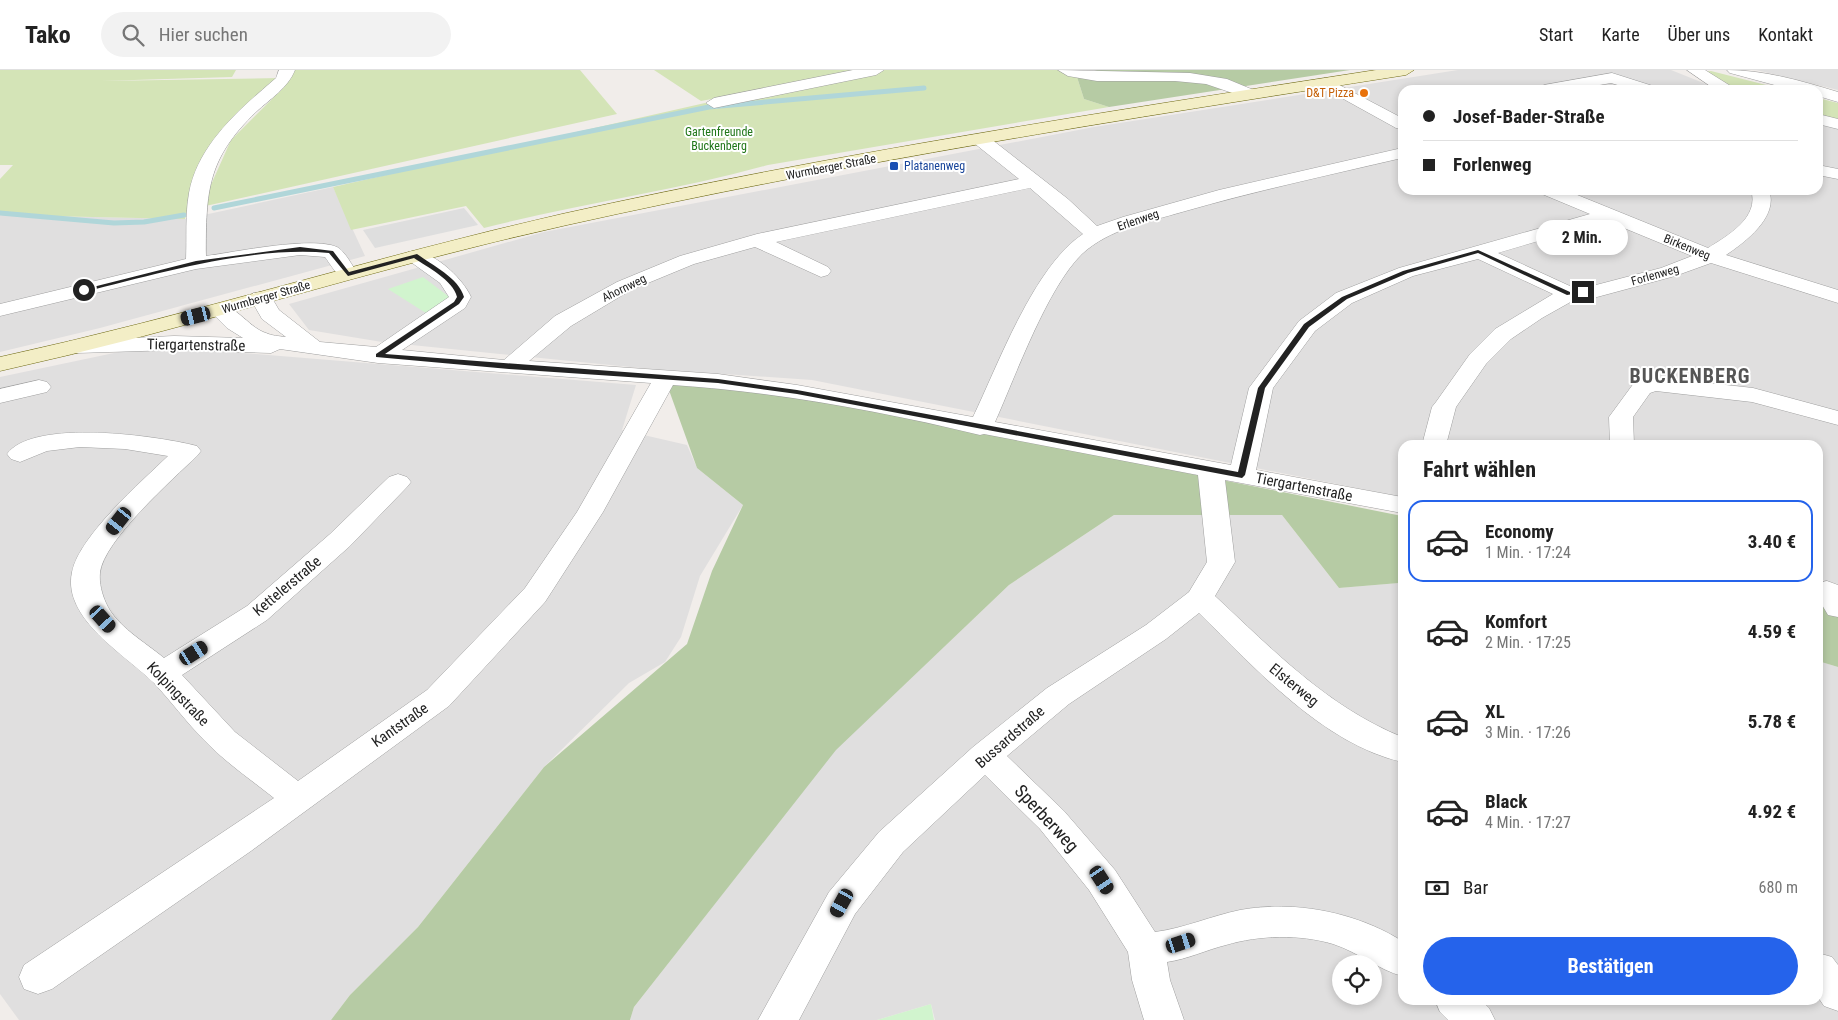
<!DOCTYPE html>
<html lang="de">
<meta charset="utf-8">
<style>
:root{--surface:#fff;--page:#f2f2f2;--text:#222;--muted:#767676;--line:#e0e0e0;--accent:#2563eb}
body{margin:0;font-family:"Roboto Condensed",sans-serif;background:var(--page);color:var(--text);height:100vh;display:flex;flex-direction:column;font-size:19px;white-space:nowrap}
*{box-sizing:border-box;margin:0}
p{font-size:16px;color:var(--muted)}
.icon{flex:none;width:28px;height:28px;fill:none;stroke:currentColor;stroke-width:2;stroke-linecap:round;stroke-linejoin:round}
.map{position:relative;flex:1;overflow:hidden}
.side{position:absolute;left:1398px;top:370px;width:425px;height:565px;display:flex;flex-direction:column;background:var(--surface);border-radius:15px;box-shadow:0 2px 8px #0003}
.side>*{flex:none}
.top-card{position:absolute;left:1398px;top:15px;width:425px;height:110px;border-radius:15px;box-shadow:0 2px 8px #0003;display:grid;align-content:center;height:110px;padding:0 25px;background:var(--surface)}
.tools{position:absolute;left:1332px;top:885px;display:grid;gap:10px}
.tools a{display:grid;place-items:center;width:50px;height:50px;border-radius:50%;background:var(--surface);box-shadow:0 2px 8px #0003;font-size:25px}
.end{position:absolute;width:22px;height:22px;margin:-11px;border:6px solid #222;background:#fff;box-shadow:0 0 0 2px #fff}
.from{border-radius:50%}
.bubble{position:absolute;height:35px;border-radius:18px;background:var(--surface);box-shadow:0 2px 8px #0003;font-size:16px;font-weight:700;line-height:35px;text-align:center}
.car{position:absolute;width:15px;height:30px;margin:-15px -8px;border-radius:6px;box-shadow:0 0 4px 1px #0007;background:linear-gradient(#222 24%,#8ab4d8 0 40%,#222 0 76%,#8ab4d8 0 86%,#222 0)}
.top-card b{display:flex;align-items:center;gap:18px;height:48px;font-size:19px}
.top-card b+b{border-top:1px solid var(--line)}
.top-card i{width:12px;height:12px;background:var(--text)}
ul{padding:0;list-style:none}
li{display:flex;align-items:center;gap:15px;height:82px;margin:0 10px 8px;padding:0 15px;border:2px solid transparent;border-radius:15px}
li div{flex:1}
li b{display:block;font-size:19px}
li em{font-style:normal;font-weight:700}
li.on{border-color:var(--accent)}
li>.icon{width:45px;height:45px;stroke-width:1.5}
h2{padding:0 25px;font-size:22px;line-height:60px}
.pay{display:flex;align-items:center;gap:12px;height:55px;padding:0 25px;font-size:19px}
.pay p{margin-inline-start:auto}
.cta{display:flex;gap:10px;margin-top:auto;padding:10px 25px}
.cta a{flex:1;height:58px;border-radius:30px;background:var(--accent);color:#fff;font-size:20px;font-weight:700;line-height:58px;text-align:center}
header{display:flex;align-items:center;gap:30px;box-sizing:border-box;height:70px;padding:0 25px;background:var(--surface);border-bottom:1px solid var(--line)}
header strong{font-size:24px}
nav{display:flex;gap:28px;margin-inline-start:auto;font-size:18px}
.search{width:350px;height:45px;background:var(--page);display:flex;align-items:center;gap:12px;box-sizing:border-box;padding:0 18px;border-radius:28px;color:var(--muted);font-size:19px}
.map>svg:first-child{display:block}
.residential{fill:#e0dfdf;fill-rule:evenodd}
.grass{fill:#d4e4b7}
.forest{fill:#b6cba4}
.park{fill:#d1f4ce}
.parking{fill:#dedede}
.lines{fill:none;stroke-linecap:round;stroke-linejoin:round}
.stream{stroke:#b0d6d9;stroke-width:5}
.minor-casing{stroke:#9f9f9f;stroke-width:1}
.secondary-casing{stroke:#6f6a13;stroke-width:1}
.minor{fill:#fff;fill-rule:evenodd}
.secondary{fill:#f3eec6;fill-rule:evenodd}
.route{fill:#222}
.food-dot{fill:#e8710a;stroke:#fff;stroke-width:2}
.transit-dot{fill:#1a4fb4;stroke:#fff;stroke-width:2}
.labels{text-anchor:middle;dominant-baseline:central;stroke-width:4;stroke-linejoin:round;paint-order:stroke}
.far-food-label{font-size:12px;fill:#c56008;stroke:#fff;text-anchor:end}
.far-park-label{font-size:12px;fill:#21761a;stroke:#fff}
.far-transit-label{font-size:12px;fill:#164399;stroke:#fff;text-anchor:start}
.far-street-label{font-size:12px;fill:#222;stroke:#fff}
.street-label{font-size:15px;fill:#222;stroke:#fff}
.near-street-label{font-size:18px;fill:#222;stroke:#fff}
.district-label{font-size:20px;font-weight:bold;letter-spacing:1px;fill:#555;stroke:#fff}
</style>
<header>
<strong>Tako</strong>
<div class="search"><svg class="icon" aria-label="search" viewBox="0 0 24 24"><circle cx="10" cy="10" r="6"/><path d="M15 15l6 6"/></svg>Hier suchen</div>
<nav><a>Start</a><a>Karte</a><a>Über uns</a><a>Kontakt</a></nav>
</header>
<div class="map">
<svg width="1838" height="950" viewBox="0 0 1838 950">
<rect width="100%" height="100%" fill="#f1edea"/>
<path class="residential" d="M1458,0H1671L1721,20H1402V120H1818V52L1838,57V514L1818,509V375H1402V427L812,310L650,299L382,272L309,260L289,234L544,162L1094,57Z
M1756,0H1838V20Z
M333,117L365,186L100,258L0,282V145L185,149Z
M133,279H183L256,284L636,315L622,360L687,375L697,398L743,435L700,506L681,567L665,592L629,613L544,697L418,857L350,925L331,950H19L0,924V307Z
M1114,445H1282L1339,518L1399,513L1402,518V930H1818V591L1838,597V950H935L931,934L877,950H630L634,937L835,680L1009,515ZM1341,894H1374V926H1341Z"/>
<path class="grass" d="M0,0H236L232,7L101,11L280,8L196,107L185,149L0,145V109L13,95H0Z
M291,0H580L617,44L201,137L231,70L274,27Z
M654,0H852L856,2L701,31Z
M872,0H1059L1077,7L1084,29L1109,37L768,95C675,121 578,134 484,158L466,136L351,160L333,117L705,33Z
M1711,1L1786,20C1746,20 1739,23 1704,2Z
M1818,28L1838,33V51L1818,45Z"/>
<path class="forest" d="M1097,0H1350L1109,37L1084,29L1077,7Z
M665,309L797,325L1402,446V518L1399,513L1339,518L1282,445H1114L1009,515L836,680L634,937L630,950H331L350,925L418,857L544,697L687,574L712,501L743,435L697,398Z
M1818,530L1838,535V597L1818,591Z"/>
<path class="park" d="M423,207L452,229L429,245L388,219Z
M931,934L934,950H877Z"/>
<path class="parking" d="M464,138L478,155L375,178L363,160Z"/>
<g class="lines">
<path class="stream" d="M214,138L709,37L924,18
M0,143L114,153L144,152L184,145"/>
<defs>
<path id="minor" d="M279,0H295C288,18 270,29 256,42C207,89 206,121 206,186C235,182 312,166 337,177C345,181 353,197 358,204L355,208C339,212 334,199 325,187L300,185L196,199L0,246V234L186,189C187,167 185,145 189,123C198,74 240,39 276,8Z
M853,0H884L876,5L714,38L706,33L714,28Z
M1058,0L1190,3L1227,9L1256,21L1258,24L1250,29L1206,14L1175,11H1097L1068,6Z
M1687,0H1705L1737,20H1716Z
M1727,0C1765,0 1802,11 1838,22V32L1818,26V20H1793L1730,3Z
M1612,3L1656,17L1658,20H1634L1611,13L1571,20H1536L1544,15Z
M1326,8L1402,48V59L1396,58L1320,16L1318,13L1320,10Z
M1818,44L1838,49V59L1818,54Z
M980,64L986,65L1068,129L1097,156L1123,147L1219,120L1402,78V88C1329,105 1255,121 1182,142C1148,152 1109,159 1082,184C1047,218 1016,305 995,352L1231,395L1249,318L1299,251L1336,223L1399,198L1590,144L1542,124L1540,120H1565L1708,178C1727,166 1760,148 1751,120H1769C1779,147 1745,172 1726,185L1838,220V233L1711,193L1675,206L1597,227L1574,230L1542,248L1511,269L1486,294L1456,337L1446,375H1422L1432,337L1436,332L1470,284L1495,259L1553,224L1478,189L1413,206L1352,233L1315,261L1273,318L1256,400L1402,427V443L1225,410L1235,492L1215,526C1273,580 1328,637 1402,667V692C1323,674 1255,598 1199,543L1166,569L1069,634L1007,686L1064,741L1115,800L1155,862C1185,858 1211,846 1240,840C1294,830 1356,842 1402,871V906C1379,900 1358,882 1333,874C1299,864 1260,865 1226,875C1206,880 1188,889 1167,892L1170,910L1184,950H1144L1132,910L1128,882L1089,820L1040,759L985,705L903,782L855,844L799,950H758L829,822L879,762L973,677L1047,618L1146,555L1189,522L1207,492L1198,405L984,364L980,365C881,341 776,322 673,315L603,442L545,532L449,636L251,781L52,919L38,924L24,919L19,907L24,895L274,728C250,709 225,692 204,670C186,652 171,631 154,613C126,585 62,549 72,502C79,466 142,411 168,386L125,379L80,377L47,381L20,392L11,389L7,384C33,348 159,366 197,376L201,381L197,386C173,409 103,471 100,503C99,513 102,524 106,533C116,556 145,572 164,588L247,536L330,464L389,407L398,404L407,407L411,412L407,417L350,476L267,550L182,605L235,662L298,711L427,620L525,518L577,442L651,313L378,293L280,279L271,283L174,280L77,283L69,281L66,276L69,271L174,266L243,268L227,258L209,240L212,235C234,230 247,257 266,263C272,266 279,266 286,267L262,249L250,228L253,223L261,222L269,223L279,240L320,272L376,277L449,227L440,213L408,190L405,186L408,182C429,176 463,208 471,227L465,238L402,280L504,290L555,246L617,212L680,186L757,164L1019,109L974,73L971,69L974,65ZM1030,118L1083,164C1034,196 998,295 973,347L797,315L718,304L529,291L571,256L631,220L694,194L755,177L821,207L828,205L831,201L828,197L776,172ZM1607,151L1692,186L1661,198L1596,215L1572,217L1498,183Z
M1818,95L1838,99V109L1818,105Z
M1654,307L1753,318L1838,341V355L1752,332L1656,321L1650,323L1633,347L1634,375H1610L1609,347L1634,313Z
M39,310L47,312L51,317L47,322L0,333V319Z
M1827,511L1838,515V547L1828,545L1818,528V513Z
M1818,883L1832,887L1838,895V941L1824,936L1818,927Z
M1435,930H1481L1489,938L1495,950H1448L1440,942Z"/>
<path id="secondary" d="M1376,0H1414L1406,5C1125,49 844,93 567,155C376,197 191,259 0,301V287C189,246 373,187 562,144C831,84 1104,42 1376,0Z"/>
</defs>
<use href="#minor" class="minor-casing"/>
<use href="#secondary" class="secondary-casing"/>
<use href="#minor" class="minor"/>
<use href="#secondary" class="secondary"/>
</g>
<path class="route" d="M300,177L333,181L349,202L417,184C432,195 459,208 464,227L459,234L385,284L718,309L797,320L1238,402L1258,318L1304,254L1342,227L1403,201L1478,180L1570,222L1583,221L1586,222L1567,225L1478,183L1408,203L1347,229L1309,257L1265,318L1245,405L1242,408L797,324L718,313L509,299L376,287V284L454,232L457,227C453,210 427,197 414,188L348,206L329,183C251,176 160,203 84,222L81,220L196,191Z"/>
<circle class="food-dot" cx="1364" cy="23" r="5"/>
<rect class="transit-dot" x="889" y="91" width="10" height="10" rx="2.5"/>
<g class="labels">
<g class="far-food-label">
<text x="1354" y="23">D&amp;T Pizza</text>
</g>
<g class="far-park-label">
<text x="719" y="62">Gartenfreunde<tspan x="719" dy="14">Buckenberg</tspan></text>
</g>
<g class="far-transit-label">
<text x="904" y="96">Platanenweg</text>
</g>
<g class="far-street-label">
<text transform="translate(831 97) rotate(-11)">Wurmberger Straße</text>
<text transform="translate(1138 150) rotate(-19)">Erlenweg</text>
<text transform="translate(1687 177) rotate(22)">Birkenweg</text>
<text transform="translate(1655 205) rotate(-16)">Forlenweg</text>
<text transform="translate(624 218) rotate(-26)">Ahornweg</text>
<text transform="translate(266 227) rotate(-16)">Wurmberger Straße</text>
</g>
<g class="street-label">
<text transform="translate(196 275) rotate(1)">Tiergartenstraße</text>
<text transform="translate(1304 417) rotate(11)">Tiergartenstraße</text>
<text transform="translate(287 516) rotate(-40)">Kettelerstraße</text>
<text transform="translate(1294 615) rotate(39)">Elsterweg</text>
<text transform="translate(178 624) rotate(46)">Kolpingstraße</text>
<text transform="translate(400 655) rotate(-35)">Kantstraße</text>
<text transform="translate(1010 667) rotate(-41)">Bussardstraße</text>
</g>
<g class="near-street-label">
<text transform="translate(1047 748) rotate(47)">Sperberweg</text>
</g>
<g class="district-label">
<text x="1690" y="306">BUCKENBERG</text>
</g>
</g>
</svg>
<div class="tools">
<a><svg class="icon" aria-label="locate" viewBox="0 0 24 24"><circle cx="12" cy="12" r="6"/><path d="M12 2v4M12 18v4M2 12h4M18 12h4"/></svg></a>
</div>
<i class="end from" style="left:84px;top:220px"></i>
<i class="end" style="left:1583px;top:222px"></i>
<div class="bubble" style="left:1536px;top:150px;width:92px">2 Min.</div>
<i class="car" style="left:196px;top:246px;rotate:256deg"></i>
<i class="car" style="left:119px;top:451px;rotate:218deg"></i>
<i class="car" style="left:103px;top:549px;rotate:138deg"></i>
<i class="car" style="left:194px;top:583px;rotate:58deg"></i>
<i class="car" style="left:1102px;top:810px;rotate:147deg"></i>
<i class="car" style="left:842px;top:833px;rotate:209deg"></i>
<i class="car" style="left:1181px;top:873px;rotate:72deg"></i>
<div class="top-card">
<b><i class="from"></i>Josef-Bader-Straße</b>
<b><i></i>Forlenweg</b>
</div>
<section class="side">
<h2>Fahrt wählen</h2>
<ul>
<li class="on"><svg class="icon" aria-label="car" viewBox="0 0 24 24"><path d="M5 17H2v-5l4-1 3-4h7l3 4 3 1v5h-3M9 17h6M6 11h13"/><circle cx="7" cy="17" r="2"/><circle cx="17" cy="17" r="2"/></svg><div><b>Economy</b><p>1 Min. · 17:24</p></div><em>3.40 €</em></li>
<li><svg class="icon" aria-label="car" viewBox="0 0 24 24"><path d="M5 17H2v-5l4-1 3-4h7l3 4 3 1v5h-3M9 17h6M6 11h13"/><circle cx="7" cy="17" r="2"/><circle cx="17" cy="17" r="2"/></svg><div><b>Komfort</b><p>2 Min. · 17:25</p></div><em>4.59 €</em></li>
<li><svg class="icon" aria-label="car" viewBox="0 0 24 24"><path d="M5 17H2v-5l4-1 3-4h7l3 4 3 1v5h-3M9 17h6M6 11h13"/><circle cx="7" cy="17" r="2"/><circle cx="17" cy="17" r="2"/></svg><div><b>XL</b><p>3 Min. · 17:26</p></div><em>5.78 €</em></li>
<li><svg class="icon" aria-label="car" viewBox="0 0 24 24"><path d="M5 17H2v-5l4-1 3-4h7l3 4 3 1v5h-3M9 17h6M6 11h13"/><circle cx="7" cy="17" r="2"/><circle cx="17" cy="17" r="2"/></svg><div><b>Black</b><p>4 Min. · 17:27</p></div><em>4.92 €</em></li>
</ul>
<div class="pay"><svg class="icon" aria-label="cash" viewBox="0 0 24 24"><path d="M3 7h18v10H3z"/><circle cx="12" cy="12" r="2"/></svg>Bar<p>680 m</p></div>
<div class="cta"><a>Bestätigen</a></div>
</section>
</div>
